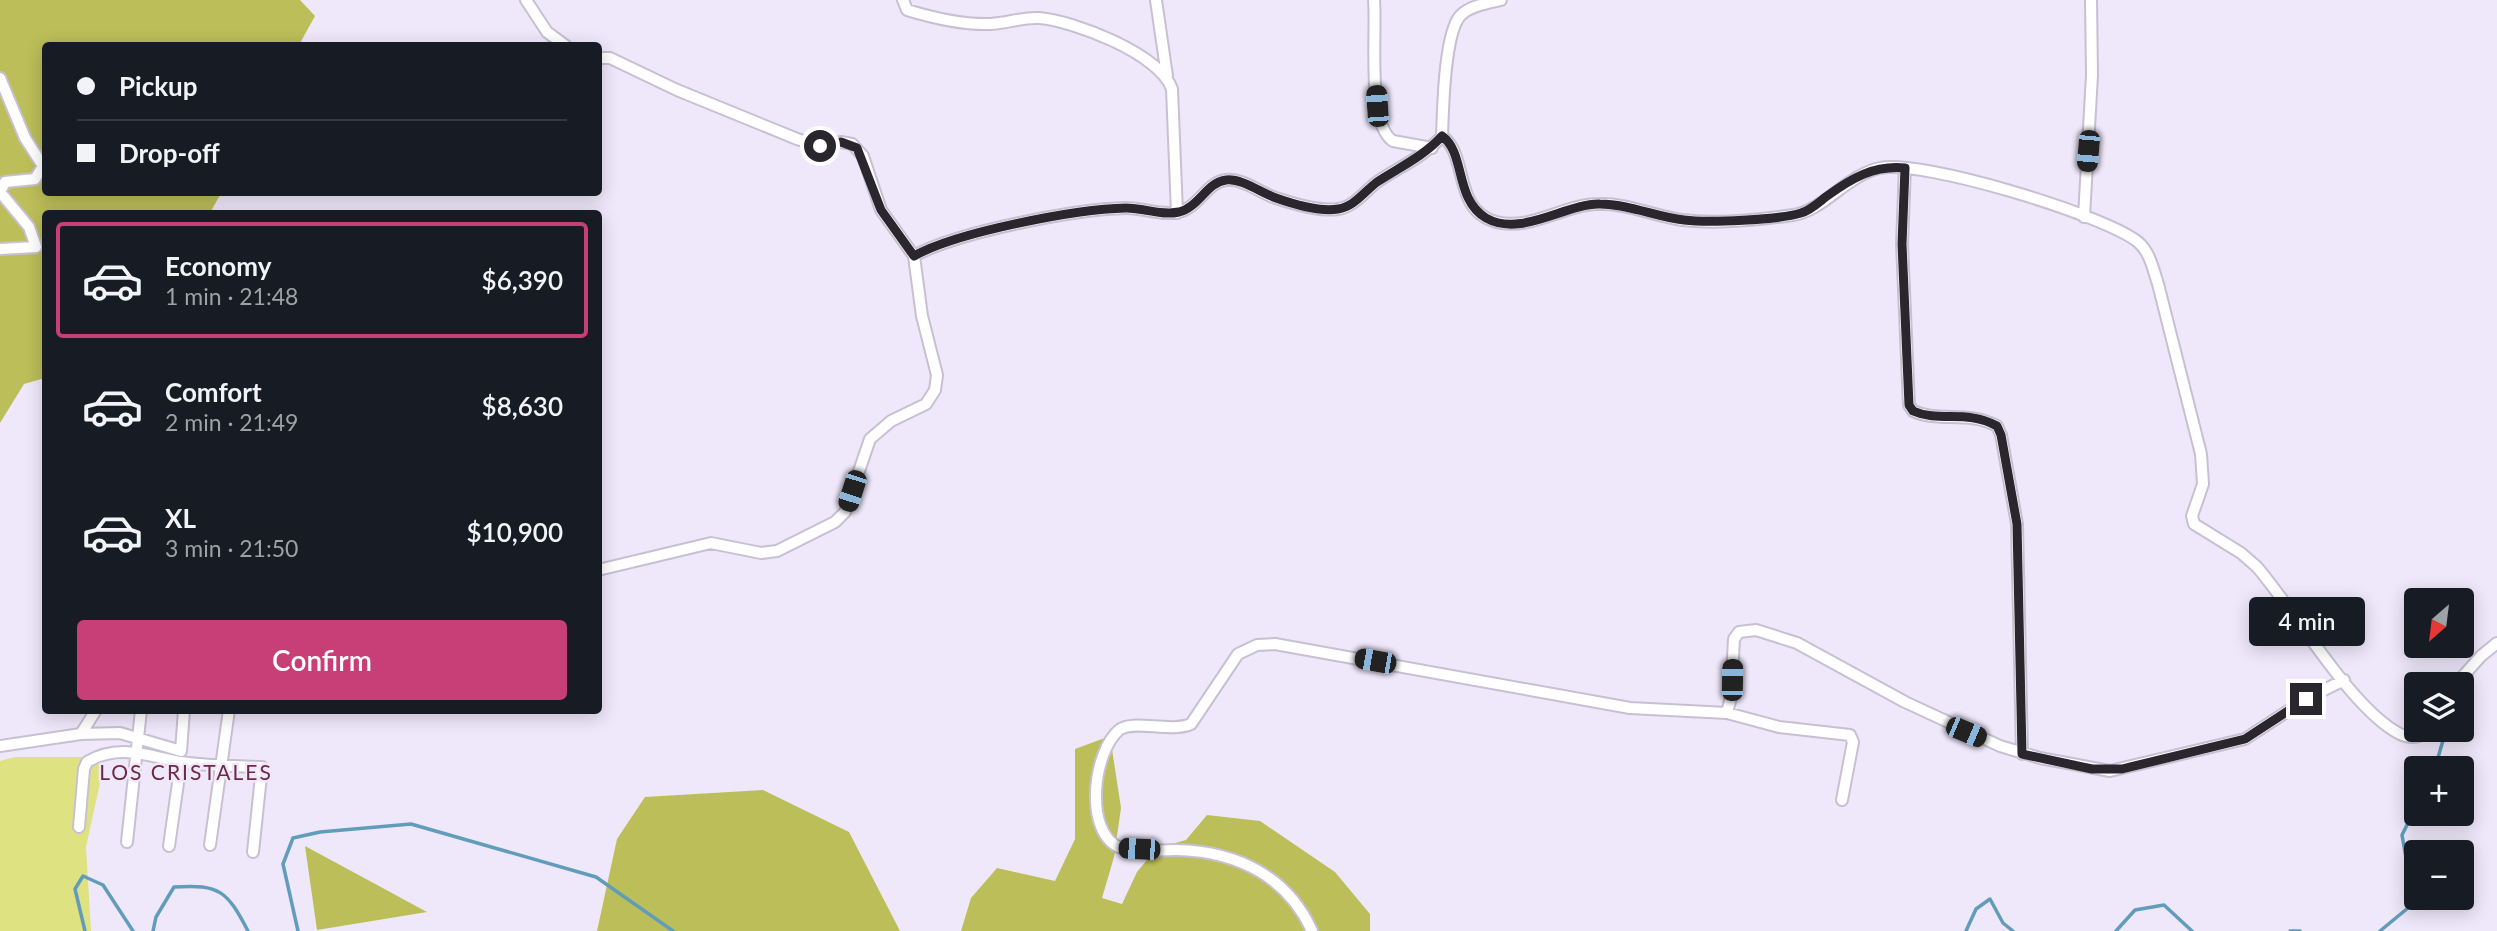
<!DOCTYPE html>
<meta charset="utf-8">
<style>
:root{--surface:#171b24;--page:#20242c;--text:#f1f3f6;--muted:#9ea1a6;--line:#363941;--accent:#c83e77}
body{margin:0;font-family:Lato,sans-serif;background:var(--page);color:var(--text);height:100vh;display:flex;flex-direction:column;font-size:26px;white-space:nowrap}
*{box-sizing:border-box;margin:0}
p{font-size:23px;color:var(--muted)}
.icon{flex:none;width:38px;height:38px;fill:none;stroke:currentColor;stroke-width:2;stroke-linecap:round;stroke-linejoin:round}
.map{position:relative;flex:1;overflow:hidden}
.side{position:absolute;left:42px;top:210px;width:560px;height:504px;display:flex;flex-direction:column;background:var(--surface);border-radius:7px;box-shadow:0 4px 18px #0003}
.side>*{flex:none}
.top-card{position:absolute;left:42px;top:42px;width:560px;height:154px;border-radius:7px;box-shadow:0 4px 18px #0003;display:grid;align-content:center;height:154px;padding:0 35px;background:var(--surface)}
.needle{width:46px;rotate:208deg}
.controls{position:absolute;left:2404px;top:588px;display:grid;gap:14px}
.controls a{display:grid;place-items:center;width:70px;height:70px;border-radius:7px;background:var(--surface);box-shadow:0 4px 18px #0003;font-size:35px}
.end{position:absolute;width:32px;height:32px;margin:-16px;border:9px solid #29262d;background:#fff;box-shadow:0 0 0 4px #fff}
.from{border-radius:50%}
.bubble{position:absolute;height:49px;border-radius:7px;background:var(--surface);box-shadow:0 4px 18px #0003;font-size:23px;font-weight:600;line-height:49px;text-align:center}
.car{position:absolute;width:21px;height:42px;margin:-21px -10px;border-radius:9px;box-shadow:0 0 5px 2px #0007;background:linear-gradient(#222 24%,#8ab4d8 0 40%,#222 0 76%,#8ab4d8 0 86%,#222 0)}
.top-card b{display:flex;align-items:center;gap:24px;height:66px;font-size:26px}
.top-card b+b{border-top:2px solid var(--line)}
.top-card i{width:18px;height:18px;background:var(--text)}
ul{padding:12px 0 0;list-style:none}
li{display:flex;align-items:center;gap:21px;height:116px;margin:0 14px 10px;padding:0 21px;border:4px solid transparent;border-radius:7px}
li div{flex:1}
li b{display:block;font-size:26px}
li em{font-style:normal;font-weight:600}
li.selected{border-color:var(--accent)}
li>.icon{width:63px;height:63px;stroke-width:1.5}
.primary-button{display:flex;gap:14px;margin-top:auto;padding:14px 35px}
.primary-button a{flex:1;height:80px;border-radius:7px;background:var(--accent);color:#fff;font-size:28px;font-weight:600;line-height:80px;text-align:center}
.map>svg:first-child{display:block}
.green{fill:#dfe280}
.forest{fill:#bcbe59}
.lines{fill:none;stroke-linecap:round;stroke-linejoin:round}
.stream{stroke:#619cba;stroke-width:3.5}
.street-casing{stroke:#c7c0d3;stroke-width:14}
.street{stroke:#fff;stroke-width:10}
.route{stroke:#29262d;stroke-width:9}
.labels{text-anchor:middle;dominant-baseline:central;stroke-width:5;stroke-linejoin:round;paint-order:stroke}
.neighbourhood-label{font-size:21px;letter-spacing:2px;fill:#6e2a44;stroke:#efe8fb}
</style>
<div class="map">
<svg width="2497" height="931" viewBox="0 0 2497 931">
<rect width="100%" height="100%" fill="#efe8fb"/>
<path class="green" d="M15,757H102L103,769L86,847L91,931H0V761Z"/>
<path class="forest" d="M0,0H300L315,16L299,45L46,46V192L221,193L210,213L46,214L45,378L24,384L0,423Z
M1110,736L1121,808L1114,857L1102,898L1122,904L1137,872L1157,848L1186,840L1207,815L1260,821L1335,872L1370,914V931H961L971,898L997,868L1055,881L1075,839V749Z
M763,790L849,832L900,931H597L617,839L645,797Z
M305,846L427,912L317,930Z"/>
<g class="lines">
<path class="stream" d="M2435,768L2446,730
M85,931L75,889L83,876L103,885L133,931
M153,931L156,917L174,887C220,884 227,891 248,931
M298,931L283,864L293,838L320,832L411,824L596,877L673,931
M1966,931L1976,909L1990,899L2003,923L2013,931
M2116,931L2135,910L2164,905L2192,931
M2290,931H2300
M2380,931L2414,903L2402,835L2417,805"/>
<defs>
<path id="street" d="M526,0L547,32L566,46
M903,0L907,10C933,18 963,25 991,24C1007,23 1024,17 1039,18C1075,21 1160,54 1172,89L1177,213
M1156,0L1167,76
M1374,0C1377,32 1366,123 1393,141L1432,148
M598,58H610L677,90L797,139L820,146L841,142L852,144L863,156L881,210L914,256
M0,78L25,138L43,166L35,179L5,182L0,192L29,227L36,247L0,249
M1442,136C1443,111 1444,35 1460,16C1469,6 1488,3 1501,0
M1905,168L1902,244L1909,405L1913,411C1940,423 1967,410 1997,426L2001,435L2017,524L2022,754
M2084,217L2092,75L2091,0
M598,570L711,543L761,553L777,551L835,522L845,512L870,439L891,421L926,404L935,390L937,375L922,316L914,256C957,232 1076,209 1126,208C1145,208 1161,216 1179,212C1199,207 1207,182 1226,180C1243,178 1260,193 1276,198C1294,204 1320,212 1338,209C1354,207 1365,191 1377,182C1399,167 1424,157 1442,136C1469,155 1452,210 1496,222C1532,231 1564,204 1599,204C1627,203 1654,216 1682,220C1716,224 1759,220 1793,215C1823,211 1847,175 1880,168C1921,159 2105,215 2138,242C2150,252 2153,269 2158,284L2201,454L2203,484L2192,516L2194,524L2241,553L2257,567C2295,611 2352,710 2400,734C2410,739 2421,738 2429,730
M2456,684L2481,656L2497,643
M1727,713L1731,697L1734,639L1739,632L1756,630L1797,643L1905,702L2000,746L2040,758L2110,771L2245,739L2306,699L2344,680
M81,734L120,733L181,751L184,710
M0,746L81,734L96,710
M79,827L84,769L87,762C119,743 147,756 181,762C207,766 235,766 262,767L253,852
M127,842L141,710
M210,845L229,710
M169,846L181,762
M1312,931C1288,877 1238,852 1179,850C1162,849 1137,854 1121,848C1083,834 1093,752 1119,730C1132,719 1171,733 1191,724L1238,654L1257,645L1275,644L1630,708L1727,713L1779,727L1850,735L1853,742L1842,800"/>
</defs>
<use href="#street" class="street-casing"/>
<use href="#street" class="street"/>
</g>
<g class="lines">
<path class="route" d="M820,146L841,142L857,148L881,210L914,256C957,232 1076,209 1126,208C1145,208 1161,216 1179,212C1199,207 1207,182 1226,180C1242,178 1261,193 1276,198C1293,204 1320,212 1338,209C1354,207 1365,191 1377,182C1400,167 1424,156 1442,136C1466,153 1454,199 1486,218C1521,238 1566,203 1600,204C1629,204 1656,217 1684,220C1708,223 1778,220 1801,213C1811,210 1819,202 1827,196C1852,178 1874,165 1905,168L1902,244L1909,405L1913,411C1940,423 1966,409 1997,426L2001,435L2017,524L2022,754L2092,769H2122L2245,739L2306,699"/>
</g>
<g class="labels">
<g class="neighbourhood-label">
<text x="186" y="771">LOS CRISTALES</text>
</g>
</g>
</svg>
<div class="controls">
<a><svg class="needle" viewBox="-14 -14 28 28"><path d="M0-13l5 13h-10z" fill="#e53935"/><path d="M0 13l5-13h-10z" fill="#9ea1a6"/></svg></a>
<a><svg class="icon" aria-label="layers" viewBox="0 0 24 24"><path d="M12 4l9 5-9 5-9-5zM3 14l9 5 9-5"/></svg></a>
<a>+</a>
<a>−</a>
</div>
<i class="end from" style="left:820px;top:146px"></i>
<i class="end" style="left:2306px;top:699px"></i>
<div class="bubble" style="left:2249px;top:597px;width:116px">4 min</div>
<i class="car" style="left:1377px;top:106px;rotate:356deg"></i>
<i class="car" style="left:2088px;top:151px;rotate:185deg"></i>
<i class="car" style="left:852px;top:491px;rotate:198deg"></i>
<i class="car" style="left:1375px;top:661px;rotate:280deg"></i>
<i class="car" style="left:1732px;top:680px;rotate:1deg"></i>
<i class="car" style="left:1966px;top:732px;rotate:113deg"></i>
<i class="car" style="left:1139px;top:849px;rotate:273deg"></i>
<div class="top-card">
<b><i class="from"></i>Pickup</b>
<b><i></i>Drop-off</b>
</div>
<section class="side">
<ul>
<li class="selected"><svg class="icon" aria-label="car" viewBox="0 0 24 24"><path d="M5 17H2v-5l4-1 3-4h7l3 4 3 1v5h-3M9 17h6M6 11h13"/><circle cx="7" cy="17" r="2"/><circle cx="17" cy="17" r="2"/></svg><div><b>Economy</b><p>1 min · 21:48</p></div><em>$6,390</em></li>
<li><svg class="icon" aria-label="car" viewBox="0 0 24 24"><path d="M5 17H2v-5l4-1 3-4h7l3 4 3 1v5h-3M9 17h6M6 11h13"/><circle cx="7" cy="17" r="2"/><circle cx="17" cy="17" r="2"/></svg><div><b>Comfort</b><p>2 min · 21:49</p></div><em>$8,630</em></li>
<li><svg class="icon" aria-label="car" viewBox="0 0 24 24"><path d="M5 17H2v-5l4-1 3-4h7l3 4 3 1v5h-3M9 17h6M6 11h13"/><circle cx="7" cy="17" r="2"/><circle cx="17" cy="17" r="2"/></svg><div><b>XL</b><p>3 min · 21:50</p></div><em>$10,900</em></li>
</ul>
<div class="primary-button"><a>Confirm</a></div>
</section>
</div>
